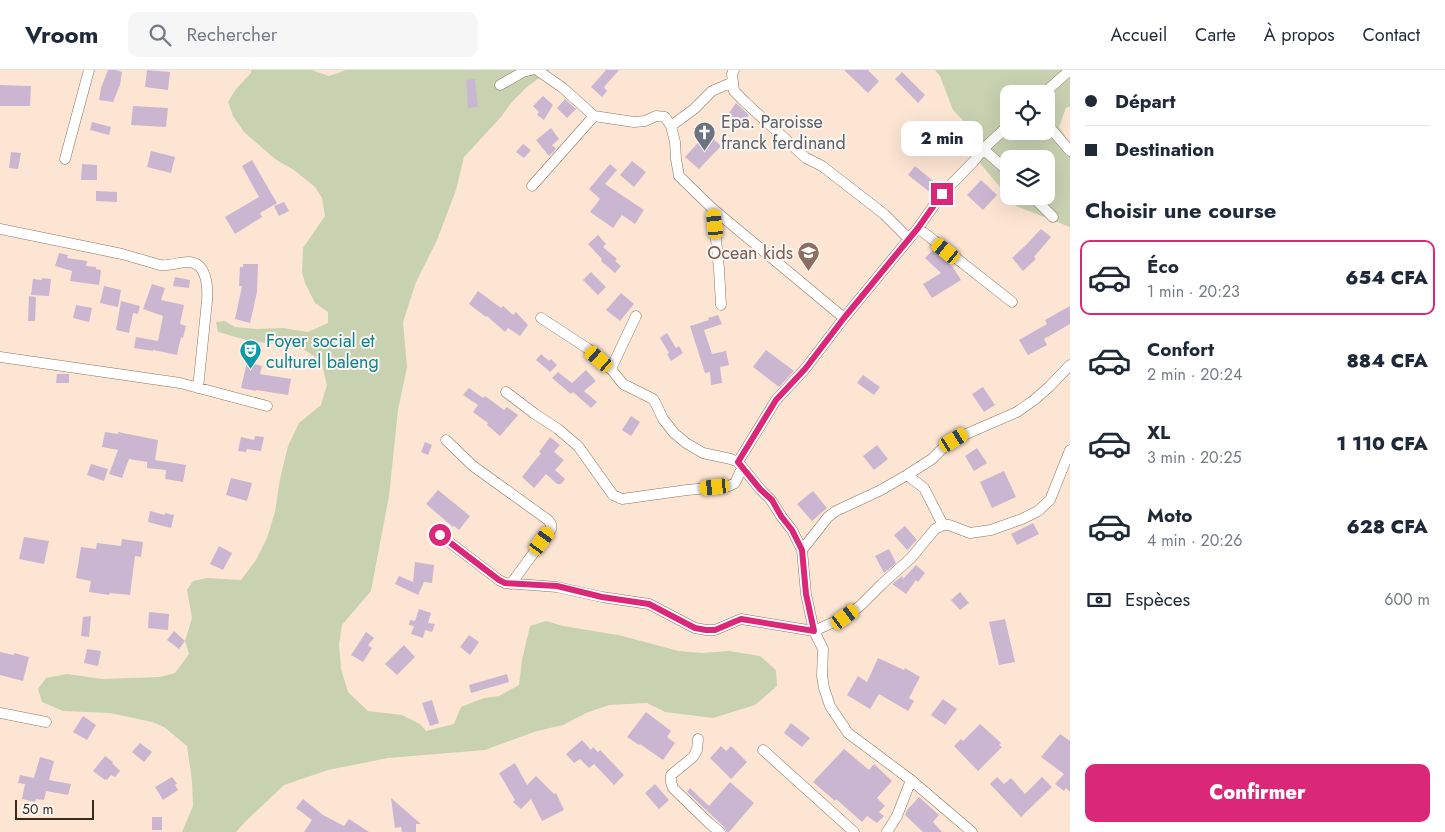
<!DOCTYPE html>
<html lang="fr">
<meta charset="utf-8">
<style>
:root{--surface:#fff;--page:#f6f6f7;--text:#1f2937;--muted:#747a83;--line:#e0e1e3;--accent:#db2777}
body{margin:0;font-family:Jost,sans-serif;background:var(--page);color:var(--text);height:100vh;display:flex;flex-direction:column;font-size:19px;white-space:nowrap}
*{box-sizing:border-box;margin:0}
p{font-size:16px;color:var(--muted)}
.icon{flex:none;width:28px;height:28px;fill:none;stroke:currentColor;stroke-width:2;stroke-linecap:round;stroke-linejoin:round}
.map{position:relative;flex:1;overflow:hidden}
.drawer{display:flex;flex-direction:column;background:var(--surface);width:375px}
.drawer>*{flex:none}
.guide{display:grid;align-content:center;height:110px;padding:0 15px;background:var(--surface)}
.buttons{position:absolute;left:1000px;top:15px;display:grid;gap:10px}
.buttons a{display:grid;place-items:center;width:55px;height:55px;border-radius:10px;background:var(--surface);box-shadow:0 5px 20px #0002;font-size:25px}
.scale{position:absolute;left:15px;bottom:12px;width:79px;box-sizing:border-box;padding-left:5px;border:2px solid #362a22;border-top:0;font-size:14px;line-height:18px;white-space:nowrap;color:#362a22;-webkit-text-stroke:4px #fcf6f1;paint-order:stroke}
.end{position:absolute;width:22px;height:22px;margin:-11px;border:6px solid #db2777;background:#fff;box-shadow:0 0 0 2px #fff}
.from{border-radius:50%}
.bubble{position:absolute;height:35px;border-radius:10px;background:var(--surface);box-shadow:0 5px 20px #0002;font-size:16px;font-weight:800;line-height:35px;text-align:center}
.car{position:absolute;width:15px;height:30px;margin:-15px -8px;border-radius:6px;box-shadow:0 0 4px 1px #0007;background:linear-gradient(#f5c518 24%,#345 0 40%,#f5c518 0 76%,#345 0 86%,#f5c518 0)}
.guide b{display:flex;align-items:center;gap:18px;height:48px;font-size:19px}
.guide b+b{border-top:1px solid var(--line)}
.guide i{width:12px;height:12px;background:var(--text)}
ul{padding:0;list-style:none}
li{display:flex;align-items:center;gap:15px;height:75px;margin:0 10px 8px;padding:0 5px;border:2px solid transparent;border-radius:10px}
li div{flex:1}
li b{display:block;font-size:19px}
li em{font-style:normal;font-weight:800}
li.on{border-color:var(--accent)}
li>.icon{width:45px;height:45px;stroke-width:1.5}
h2{padding:0 15px;font-size:22px;line-height:60px}
.pay{display:flex;align-items:center;gap:12px;height:55px;padding:0 15px;font-size:19px}
.pay p{margin-inline-start:auto}
.action{display:flex;gap:10px;margin-top:auto;padding:10px 15px}
.action a{flex:1;height:58px;border-radius:10px;background:var(--accent);color:#fff;font-size:20px;font-weight:800;line-height:58px;text-align:center}
header{display:flex;align-items:center;gap:30px;box-sizing:border-box;height:70px;padding:0 25px;background:var(--surface);border-bottom:1px solid var(--line)}
header strong{font-size:24px}
nav{display:flex;gap:28px;margin-inline-start:auto;font-size:18px}
.search{width:350px;height:45px;background:var(--page);display:flex;align-items:center;gap:12px;box-sizing:border-box;padding:0 18px;border-radius:10px;color:var(--muted);font-size:19px}
main{display:flex;flex:1;min-height:0}
.map>svg:first-child{display:block}
.green{fill:#c8d2b1;fill-rule:evenodd}
.building{fill:#cbb6d1}
.lines{fill:none;stroke-linecap:round;stroke-linejoin:round}
.minor-casing{stroke:#8d7360;stroke-width:11}
.minor{stroke:#fff;stroke-width:10}
.route{stroke:#db2777;stroke-width:6}
.labels{text-anchor:middle;dominant-baseline:central;stroke-width:4;stroke-linejoin:round;paint-order:stroke}
.worship-label{font-size:18px;fill:#5b616d;stroke:#fcf6f1;text-anchor:start}
.education-label{font-size:18px;fill:#785e54;stroke:#fcf6f1;text-anchor:end}
.culture-label{font-size:18px;fill:#0d838f;stroke:#fcf6f1;text-anchor:start}
</style>
<header>
<strong>Vroom</strong>
<div class="search"><svg class="icon" aria-label="search" viewBox="0 0 24 24"><circle cx="10" cy="10" r="6"/><path d="M15 15l6 6"/></svg>Rechercher</div>
<nav><a>Accueil</a><a>Carte</a><a>À propos</a><a>Contact</a></nav>
</header>
<main>
<div class="map">
<svg width="1070" height="762" viewBox="0 0 1070 762">
<rect width="100%" height="100%" fill="#fde5d3"/>
<path class="green" d="M251,0H312L329,6L346,0H550L527,17L511,33L501,47L464,87L456,120L437,170L416,212L403,252L407,297L398,340L389,426L371,521L342,555L339,574L341,599L348,622L368,641L402,645L420,654L426,661L454,654L461,637L484,628L499,626L519,615L522,590L530,556L546,551L563,556L618,565L679,581L702,583L729,581L760,586L776,600L777,616L755,635L713,648L665,642L647,633L609,635L586,643L563,655L537,661L485,680L388,688L328,700L284,715L246,751L236,762H182L193,736L192,711L187,676L164,657L152,652L110,643L63,641L42,632L38,619L46,608L67,604L103,609L160,607L175,603L189,584L185,571L192,548L187,520L193,511L207,508L241,510L256,490L267,468L275,442L280,409L288,376L299,353L321,335L327,315L321,291L303,279L284,275L250,271L218,262L216,252L225,251L235,257L256,259L283,258L308,262L328,253V242L315,233L305,213L302,202L303,178L325,146L322,128L315,117L294,100L275,89L244,62L233,46L228,32L236,19L251,3Z
M935,0H1070V36L1066,38L1059,57L1070,73V157L1016,136L979,92L976,64L953,40L940,6ZM1009,24H1046V61H1009ZM1009,89H1046V126H1009Z"/>
<path class="building" d="M108,0H116L122,2L120,15L113,32L99,30L101,18Z
M147,0L170,2L168,20L145,17Z
M606,0H619L604,17L607,21L602,27L591,17Z
M844,0H868L879,11L868,23Z
M902,2L925,25L918,33L895,9Z
M475,9L478,37L468,38L466,10Z
M0,15L31,16L30,36H0Z
M543,26L553,35L544,50L537,45L539,42L533,36Z
M565,29L576,39L567,48L557,38Z
M736,33L749,45L739,60L724,50Z
M133,36L168,38L166,57L131,55Z
M92,52L111,57L109,65L90,60Z
M948,56L964,74L952,86L935,68Z
M551,58L559,69L552,75L556,79L549,86L536,70Z
M707,63L721,76L699,99L685,87Z
M523,74L531,80L524,88L516,82Z
M151,81L175,87L171,103L147,97Z
M11,82L21,83L18,99L9,98Z
M252,90L271,123L277,133L260,143L262,147L235,164L225,147L259,127L242,96Z
M632,91L646,102L634,117L620,105Z
M82,94L97,95V110H81Z
M610,94L617,100L605,114L644,140L635,154L622,145L613,158L590,142L600,129L589,119Z
M915,96L938,115L931,123L908,105Z
M981,110L997,125L983,140L967,125Z
M96,121L117,122V132L96,131Z
M284,132L289,141L279,146L274,136Z
M1041,159L1051,167L1034,187L1036,189L1023,201L1012,188L1027,174Z
M598,165L606,174L603,177L617,189L615,191L621,196L615,203L601,191L602,189L588,174Z
M934,179L951,196H952L961,210L932,228L923,214L941,203L925,188Z
M59,183L68,185L67,188L87,191L86,196L96,197V199L101,200L99,215L70,211L72,201L55,196Z
M243,194H258L257,222L250,253L235,249L242,216H239L240,197H243Z
M591,202L606,217L598,225L583,210Z
M175,207L190,210L189,218L173,216Z
M42,208L51,209L49,226L31,225L33,209L42,210Z
M152,214L165,218L161,230L184,235L180,254L186,256L183,268L181,267L177,285L153,280V281L134,278L136,267L158,271L163,246L143,239Z
M104,216L121,220L118,237L100,233Z
M478,221L501,238L503,236L513,245L516,242L528,255L520,266L508,258L505,262L487,246L486,247L469,234Z
M621,223L634,234L620,251L606,240Z
M29,226L36,227L35,251H28Z
M121,231L140,236L138,244L133,243L129,263L116,260Z
M76,235L92,238L89,252L73,248Z
M1070,236V254L1044,269L1047,275L1028,285L1019,270L1047,254L1045,250Z
M718,245L722,254L704,260L712,284L726,281L729,295L720,297L722,313L711,315L710,302L705,303L690,256L709,250L708,248Z
M667,263L676,278L679,276L683,283L671,291L667,284L669,283L660,268Z
M766,280L794,301L779,317L753,297Z
M541,284L549,291L551,289L557,295L550,302L536,290Z
M247,292L262,296L260,304L291,309L288,325L256,320V321L241,318Z
M586,300L596,311L584,321L597,332L591,338L573,322L571,324L552,308L558,302L572,313Z
M57,304H69V313H56Z
M863,305L880,317L874,325L857,313Z
M983,317L995,335L984,342L972,324Z
M469,318L483,328L485,326L504,340L507,337L518,345L500,366L487,355L488,353L473,342L478,335L463,325Z
M631,346L640,352L631,366L622,360Z
M105,362L118,364V362L158,370L155,390L186,395L183,412L165,409L166,400L147,398V392L129,389L122,408L109,404L118,380L102,377Z
M255,366L264,367L261,381L247,379L246,382L238,381L241,367L254,370Z
M550,367L560,375L554,382L564,390L555,400L565,409L561,414H557L546,404L534,418L522,407L541,383L539,382Z
M425,372L432,375L428,385L421,382Z
M877,375L888,389L874,400L863,386Z
M977,378L987,393L974,401L965,386Z
M91,394L108,399L104,411L87,405Z
M1004,401L1016,427L992,438L980,412Z
M231,408L252,413L247,431L226,425Z
M438,420L470,446L459,460L454,456L453,457L426,434Z
M813,421L827,438L812,451L797,434Z
M150,441L165,445V443L174,445L171,458L148,452Z
M1033,453L1039,464L1017,475L1011,464Z
M905,456L917,470L907,480L894,465Z
M24,467L49,471L44,494L19,489Z
M122,469L143,472L141,487L135,486L130,525L110,523L109,525L89,522L91,511L76,508L81,477L96,479L97,473L121,476Z
M219,476L232,483L223,500L210,494Z
M889,479L896,493L884,503L875,486Z
M415,492L434,495L432,513L424,512L418,525L395,514L399,506L413,512Z
M916,495L925,503L918,512L916,510L906,524L892,514L902,506L903,509Z
M960,522L969,533L960,540L951,530Z
M419,539L431,543L428,553L435,554L432,562L425,560L423,568L411,564L414,556L409,555L410,550L415,551Z
M149,542L169,544L168,560L148,558Z
M91,546L89,567L81,566L83,547Z
M1005,549L1015,592L999,595L989,552Z
M174,561L185,571L179,579L167,570Z
M366,562L374,568L368,575L372,578L363,592L351,585Z
M469,565L479,572L470,585L460,577Z
M404,575L415,587L397,605L385,594Z
M87,579L101,581L98,596L84,593Z
M0,582L14,585V583L29,587L23,611L0,605Z
M878,588L904,600L905,598L920,607L909,628L914,631L908,641L879,624L870,639L847,625L858,606L867,612Z
M507,604L509,612L471,623L469,615Z
M943,629L957,639L945,655L931,645Z
M432,630L439,653L430,656L422,633Z
M646,642L671,661L667,667L675,673L663,690L640,674L639,675L627,667Z
M83,646L96,655L87,670L73,662Z
M791,653L810,668L802,677L784,663Z
M980,654L1001,673L999,675L1002,677L978,701L954,676L961,669L963,671Z
M1060,664L1070,671V722L1066,718L1064,721L1055,714L1064,704L1041,687Z
M582,670L591,680L593,677L598,682L600,680L624,705L614,715L594,694L589,698L580,689L574,693L566,684Z
M140,673L152,682L144,692L132,682Z
M721,676L726,681L731,676L747,692L731,709L710,688Z
M844,679L869,700L874,694L892,711L877,728L885,736L879,742L884,746L877,753L867,746L862,752L836,729L835,731L813,712Z
M105,686L113,692L112,693L120,701L115,707L111,705L107,710L105,709V710L93,701Z
M40,687L54,691L49,710L71,714L68,725L46,721L44,730L36,729L35,732L22,729L25,714L18,713L20,705L34,708Z
M515,693L527,715L536,706L554,724L556,723L564,740L542,751L531,729L521,739L513,732L515,730L499,703Z
M172,707L177,714L175,715L178,720L163,730L155,717Z
M997,707L1004,714L1011,708L1025,724L1042,707L1052,717L1021,747L990,714Z
M730,712L754,733L729,762H727L724,757L687,722L690,718L709,736Z
M655,714L669,730L659,739L645,723Z
M919,727L939,745L933,752L942,762H923L905,745L907,740Z
M391,728L421,754H416V762H402L401,757L395,758Z
M303,729L323,745L344,756L349,749L369,762H304L312,750L296,738Z
M152,747H162V760H152Z"/>
<g class="lines">
<defs>
<path id="minor" d="M537,0L563,18L594,46L634,52L645,51L656,46L665,47L671,56L675,72L676,89L679,106L713,139L844,248
M734,0L732,4L734,21L745,32L806,88L822,96L884,144L909,169
M500,15L523,2L531,0
M1043,24L1070,0
M1046,53L1070,81
M671,56L694,39L712,21L733,12
M983,79L1009,102
M65,89L89,0
M532,116L594,46
M1032,126L1053,147
M713,139L719,199L721,235
M918,158L1012,232
M0,159L122,184L160,195C170,196 179,192 188,192C207,192 208,217 207,231L198,318
M541,248L587,278L611,299L623,314L653,329L655,332L663,349L674,363L686,373L703,383L731,389L738,392L760,419L771,430L781,446L792,460L802,480L806,524L814,561L823,579L822,606L824,618L830,636L848,663L911,710L972,762
M0,287L180,313L267,336
M611,299L636,246
M506,322L535,344L558,359L578,376L613,425L622,429L687,420L729,416L735,413L742,398
M446,370L473,396L548,450L551,454V459L511,514
M738,392L776,330L805,299L844,248L918,158L942,124L974,91L983,79L1009,55
M907,405L924,418L943,455
M440,465L499,510L505,513L557,517L602,527L649,534L695,558L706,560H715L741,549L814,561L845,547L860,536L882,514L911,488L935,459L943,455H949L970,463L991,460L1022,449L1038,441L1050,430L1070,380
M802,480L828,447L836,441L881,420L907,405L932,389L945,376L964,365L1017,342L1034,330L1049,317L1070,295
M0,643L46,652
M698,669L697,680L693,687L671,705V712L673,718L710,754L720,762
M763,680L854,762
M887,762L897,746L911,710"/>
</defs>
<use href="#minor" class="minor-casing"/>
<use href="#minor" class="minor"/>
</g>
<g class="lines">
<path class="route" d="M440,465L499,510L505,513L557,516L602,527L649,534L695,558L706,560H715L741,549L814,561L806,524L802,480L792,460L781,446L772,430L760,419L738,392L776,330L805,299L844,248L918,158L942,124"/>
</g>
<defs>
<symbol id="church-pin" viewBox="-11 -11 22 30"><path d="M0 17L-7.5 6A9.5 9.5 0 1 1 7.5 6Z" fill="#6b7280" stroke="#fcf6f1"/><path d="M-1.2-6h2.4v3.5h3.3v2.4h-3.3V6h-2.4V-.1h-3.3v-2.4h3.3Z" fill="#fff"/></symbol>
<symbol id="school-pin" viewBox="-11 -11 22 30"><path d="M0 17L-7.5 6A9.5 9.5 0 1 1 7.5 6Z" fill="#8d6e63" stroke="#fcf6f1"/><path d="M0-5L7-2L0 1L-7-2ZM-4 1L0 2.5L4 1V4Q0 6-4 4Z" fill="#fff"/></symbol>
<symbol id="theatre-pin" viewBox="-11 -11 22 30"><path d="M0 17L-7.5 6A9.5 9.5 0 1 1 7.5 6Z" fill="#0f9aa8" stroke="#fcf6f1"/><path d="M-5-5.5Q0-4 5-5.5V0Q5 5 0 6Q-5 5-5 0ZM-3.3-2.5H-1v1.5H-3.3ZM1-2.5H3.3v1.5H1ZM-2.8 1Q0 5.5 2.8 1Z" fill="#fff"/></symbol>
</defs>
<g fill-rule="evenodd">
<use href="#church-pin" x="692" y="50" width="25" height="34"/>
<use href="#school-pin" x="796" y="170" width="25" height="34"/>
<use href="#theatre-pin" x="238" y="268" width="25" height="34"/>
</g>
<g class="labels">
<g class="worship-label">
<text x="721" y="52">Epa. Paroisse<tspan x="721" dy="21">franck ferdinand</tspan></text>
</g>
<g class="education-label">
<text x="793" y="183">Ocean kids</text>
</g>
<g class="culture-label">
<text x="266" y="271">Foyer social et<tspan x="266" dy="21">culturel baleng</tspan></text>
</g>
</g>
</svg>
<div class="buttons">
<a><svg class="icon" aria-label="locate" viewBox="0 0 24 24"><circle cx="12" cy="12" r="6"/><path d="M12 2v4M12 18v4M2 12h4M18 12h4"/></svg></a>
<a><svg class="icon" aria-label="layers" viewBox="0 0 24 24"><path d="M12 4l9 5-9 5-9-5zM3 14l9 5 9-5"/></svg></a>
</div>
<div class="scale">50 m</div>
<i class="end from" style="left:440px;top:465px"></i>
<i class="end" style="left:942px;top:124px"></i>
<div class="bubble" style="left:901px;top:51px;width:82px">2 min</div>
<i class="car" style="left:715px;top:154px;rotate:354deg"></i>
<i class="car" style="left:946px;top:181px;rotate:309deg"></i>
<i class="car" style="left:599px;top:289px;rotate:311deg"></i>
<i class="car" style="left:954px;top:370px;rotate:59deg"></i>
<i class="car" style="left:715px;top:417px;rotate:264deg"></i>
<i class="car" style="left:542px;top:471px;rotate:36deg"></i>
<i class="car" style="left:845px;top:547px;rotate:54deg"></i>
</div>
<section class="drawer">
<div class="guide">
<b><i class="from"></i>Départ</b>
<b><i></i>Destination</b>
</div>
<h2>Choisir une course</h2>
<ul>
<li class="on"><svg class="icon" aria-label="car" viewBox="0 0 24 24"><path d="M5 17H2v-5l4-1 3-4h7l3 4 3 1v5h-3M9 17h6M6 11h13"/><circle cx="7" cy="17" r="2"/><circle cx="17" cy="17" r="2"/></svg><div><b>Éco</b><p>1 min · 20:23</p></div><em>654 CFA</em></li>
<li><svg class="icon" aria-label="car" viewBox="0 0 24 24"><path d="M5 17H2v-5l4-1 3-4h7l3 4 3 1v5h-3M9 17h6M6 11h13"/><circle cx="7" cy="17" r="2"/><circle cx="17" cy="17" r="2"/></svg><div><b>Confort</b><p>2 min · 20:24</p></div><em>884 CFA</em></li>
<li><svg class="icon" aria-label="car" viewBox="0 0 24 24"><path d="M5 17H2v-5l4-1 3-4h7l3 4 3 1v5h-3M9 17h6M6 11h13"/><circle cx="7" cy="17" r="2"/><circle cx="17" cy="17" r="2"/></svg><div><b>XL</b><p>3 min · 20:25</p></div><em>1 110 CFA</em></li>
<li><svg class="icon" aria-label="car" viewBox="0 0 24 24"><path d="M5 17H2v-5l4-1 3-4h7l3 4 3 1v5h-3M9 17h6M6 11h13"/><circle cx="7" cy="17" r="2"/><circle cx="17" cy="17" r="2"/></svg><div><b>Moto</b><p>4 min · 20:26</p></div><em>628 CFA</em></li>
</ul>
<div class="pay"><svg class="icon" aria-label="cash" viewBox="0 0 24 24"><path d="M3 7h18v10H3z"/><circle cx="12" cy="12" r="2"/></svg>Espèces<p>600 m</p></div>
<div class="action"><a>Confirmer</a></div>
</section>
</main>
